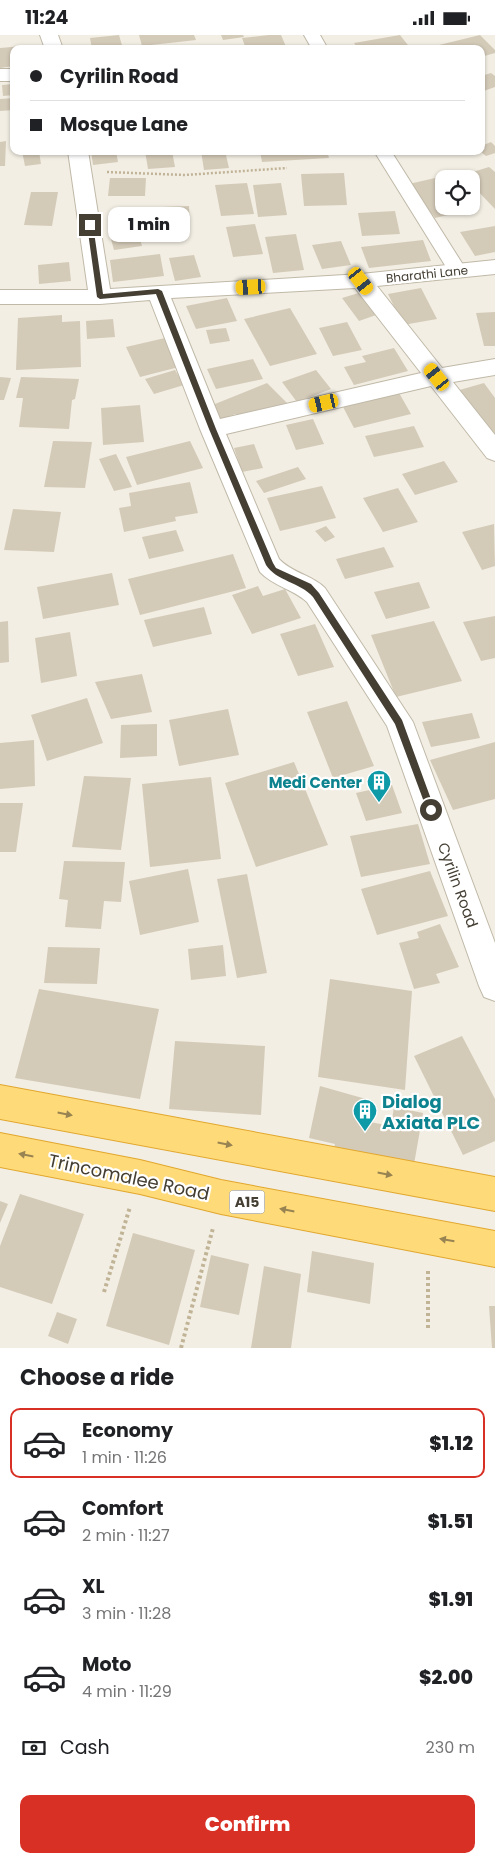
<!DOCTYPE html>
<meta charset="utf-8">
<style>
:root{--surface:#fff;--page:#f6f6f6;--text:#202124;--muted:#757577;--line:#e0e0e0;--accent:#d93025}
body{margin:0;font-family:Poppins,sans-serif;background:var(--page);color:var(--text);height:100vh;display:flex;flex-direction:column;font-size:19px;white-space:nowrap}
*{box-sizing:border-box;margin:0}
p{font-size:16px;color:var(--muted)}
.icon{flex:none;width:28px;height:28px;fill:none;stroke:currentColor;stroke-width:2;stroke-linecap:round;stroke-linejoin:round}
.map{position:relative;height:1313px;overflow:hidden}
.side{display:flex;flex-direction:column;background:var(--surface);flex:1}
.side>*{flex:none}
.hud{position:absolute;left:10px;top:10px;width:475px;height:110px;border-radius:10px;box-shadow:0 1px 4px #0004;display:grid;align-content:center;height:110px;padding:0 20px;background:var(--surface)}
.buttons{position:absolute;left:435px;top:135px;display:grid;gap:10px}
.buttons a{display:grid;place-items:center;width:45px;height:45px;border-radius:10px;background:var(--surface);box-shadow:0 1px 4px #0004;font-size:25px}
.end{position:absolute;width:22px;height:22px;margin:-11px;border:6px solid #443e33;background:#fff;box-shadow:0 0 0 2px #fff}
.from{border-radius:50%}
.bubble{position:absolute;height:35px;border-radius:10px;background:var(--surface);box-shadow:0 1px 4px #0004;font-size:16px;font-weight:800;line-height:35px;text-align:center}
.car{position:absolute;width:15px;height:30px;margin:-15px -8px;border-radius:6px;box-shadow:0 0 4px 1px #0007;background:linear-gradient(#f5c518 24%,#345 0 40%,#f5c518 0 76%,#345 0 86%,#f5c518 0)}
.hud b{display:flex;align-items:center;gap:18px;height:48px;font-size:19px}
.hud b+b{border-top:1px solid var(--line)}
.hud i{width:12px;height:12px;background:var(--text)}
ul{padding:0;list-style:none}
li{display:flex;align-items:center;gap:15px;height:70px;margin:0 10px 8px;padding:0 10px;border:2px solid transparent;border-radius:10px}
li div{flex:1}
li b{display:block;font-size:19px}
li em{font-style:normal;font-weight:800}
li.active{border-color:var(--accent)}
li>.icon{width:45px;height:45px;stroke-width:1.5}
h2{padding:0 20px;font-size:22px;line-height:60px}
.pay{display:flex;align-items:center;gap:12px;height:55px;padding:0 20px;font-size:19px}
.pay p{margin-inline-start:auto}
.action{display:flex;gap:10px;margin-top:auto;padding:10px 20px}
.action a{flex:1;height:58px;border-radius:10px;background:var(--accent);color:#fff;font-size:20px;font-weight:800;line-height:58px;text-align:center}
.status{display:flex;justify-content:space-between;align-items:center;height:35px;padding:0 25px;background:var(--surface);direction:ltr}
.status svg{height:14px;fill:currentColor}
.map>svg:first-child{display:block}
.building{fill:#d4cab8}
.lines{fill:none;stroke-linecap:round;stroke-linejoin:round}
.pedestrian-casing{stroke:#c0b9a8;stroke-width:2}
.minor-casing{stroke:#c0b9a8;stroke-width:2}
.trunk-casing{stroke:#e1a72e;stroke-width:2}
.path-far1{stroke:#c0b396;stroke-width:2.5;stroke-dasharray:2 2;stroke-linecap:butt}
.path{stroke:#c0b396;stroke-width:4;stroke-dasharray:3 3;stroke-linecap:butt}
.pedestrian{fill:#fff;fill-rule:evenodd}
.minor{fill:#fff;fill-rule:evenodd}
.trunk{fill:#ffda78;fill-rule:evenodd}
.oneway{fill:#988452}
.route{fill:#443e33}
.labels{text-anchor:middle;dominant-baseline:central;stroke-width:4.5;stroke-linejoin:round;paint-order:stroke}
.far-street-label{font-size:12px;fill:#443e33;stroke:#fff}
.shield{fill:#fff;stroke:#7c7870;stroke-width:1}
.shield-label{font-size:14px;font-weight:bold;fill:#443e33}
.culture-label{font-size:15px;font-weight:bold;fill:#0d838f;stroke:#fff;text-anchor:end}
.street-label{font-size:15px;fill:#443e33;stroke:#fff}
.near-culture-label{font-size:18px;font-weight:bold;fill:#0d838f;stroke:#fff;text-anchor:start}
.near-street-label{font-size:18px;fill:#443e33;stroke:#fff}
</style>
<div class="status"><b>11:24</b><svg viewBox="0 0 49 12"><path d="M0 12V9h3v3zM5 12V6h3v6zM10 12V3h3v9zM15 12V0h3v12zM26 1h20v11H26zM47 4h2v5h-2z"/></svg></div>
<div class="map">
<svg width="495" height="1313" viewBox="0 0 495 1313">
<rect width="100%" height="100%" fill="#f2eee3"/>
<path class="building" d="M119,0L123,14H92L90,3Z
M139,0H194L196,5L142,11Z
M221,0H243L244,2L223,5Z
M269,0H281L287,14H246L242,3Z
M400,0L411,14H358L354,8Z
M480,0L495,15V18L481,22V14H443L439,10Z
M35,10L36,14H14V31L0,33V13Z
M491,38L495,41V52L481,57V41Z
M14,49V60L3,61L2,50Z
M14,63V75L0,76V64Z
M6,106L5,131H0V107Z
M491,107L495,111V118L486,121L481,117V111Z
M22,116H39L41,129L25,131Z
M91,116H116L118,127L93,130Z
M145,116H172L175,132L148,134Z
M201,116H225L229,133L204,135Z
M260,116H327L329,123L262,127Z
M489,132L495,137V174L471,149V144H466L463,140Z
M344,138L347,170L304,171L301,139Z
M110,143H146L145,161H108Z
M435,143L444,154V171H457L461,177L435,183L409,149Z
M247,148L254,179L221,181L215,150Z
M281,148L287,180L258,182L253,150Z
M31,157H58L52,191L24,190Z
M189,171L190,193L164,194L163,172Z
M395,176L400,199L362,201L358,178Z
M255,189L263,219L233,222L226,192Z
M495,191V217L475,221L460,197Z
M137,193L142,211L114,215L109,197Z
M296,199L304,235L273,238L265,202Z
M423,205L431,226L369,233L361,212Z
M341,206L351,230L322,234L312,210Z
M160,219L164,241L113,247L110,225Z
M194,220L201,242L175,246L169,223Z
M69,227L71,246L39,249L38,230Z
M421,253L437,284L403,290L388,259Z
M362,257L379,279L359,286L342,263Z
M227,263L237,286L196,294L186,271Z
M290,273L317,319L270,331L244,284Z
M495,277V311H484L476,278Z
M62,280V287L80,286L81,332L16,335L18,283Z
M113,284L115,302L87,304L86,286Z
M347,287L362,315L333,321L319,293Z
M226,293L230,306L210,309L206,295Z
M165,303L179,332L140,342L126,312Z
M394,313L408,336L354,350L344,332L366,327L362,321Z
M253,324L263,344L216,354L207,334Z
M175,335L184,350L154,359L145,344Z
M316,335L331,354L297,367L282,347Z
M0,342L11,343L4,365H0Z
M21,342L79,344L75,364L72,365L69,394L19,392L23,363H16Z
M267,348L287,368L242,383L235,379L221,385L210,371Z
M484,348L495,363V405L456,356Z
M398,356L411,379L354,393L342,370Z
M140,370L144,407L103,410L101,373Z
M313,384L324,409L296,415L286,390Z
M414,391L424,412L374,422L365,401Z
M53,406L92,407L85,453L44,452Z
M190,406L203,433L137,450L126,422Z
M254,409L263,433L242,437L234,413Z
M116,419L132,452L114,456L99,424Z
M444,426L458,447L415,460L402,439Z
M298,432L306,444L264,458L256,446Z
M190,447L198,478L175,482L176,486L124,497L119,473L131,471L129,458Z
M322,451L336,483L280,496L267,463Z
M398,453L418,487L383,497L363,463Z
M13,474L61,477L54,517L4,515Z
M494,489L495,531L482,535L462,497Z
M326,491L335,502L325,507L315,496Z
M176,495L184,516L149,524L142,502Z
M384,512L394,532L345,544L336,524Z
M233,519L246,553L140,580L128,544Z
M112,538L119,570L43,584L37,552Z
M419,547L430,573L386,584L374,557Z
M258,551L263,561L285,554L301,583L252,599L232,560Z
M204,572L212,599L153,612L144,585Z
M495,581V623L481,626L463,587Z
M8,586L9,627L0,628V587Z
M434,586L462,646L396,662L371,600Z
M315,589L334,632L298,641L280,599Z
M70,597L77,641L41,648L35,603Z
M142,639L152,677L111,684L95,647Z
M87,663L103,708L47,726L31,680Z
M347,666L374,731L333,743L307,677Z
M228,674L239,720L179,731L169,685Z
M472,678L480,703L431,712L422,687Z
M157,689V721L120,723L121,690Z
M34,705L35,751L0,754V708Z
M495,707V764L453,775L430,725Z
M294,727L328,810L256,832L225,748Z
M84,741L131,743L121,815L72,812Z
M211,742L221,824L150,832L142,749Z
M392,750L402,778L366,786L356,758Z
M0,768H23L16,817H0Z
M418,789L430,829L361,842L350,801Z
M64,826L125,827L121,867L104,866L101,894L65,892L68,865L59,864Z
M188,834L199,887L140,900L129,846Z
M430,836L448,881L377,900L361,854Z
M247,839L267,938L237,943L217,844Z
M440,889L459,932L436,939L440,948L414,954L399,908L419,903L417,897Z
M223,910L226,941L191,945L188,914Z
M48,912L100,913L97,949L44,948Z
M330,944L412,956L405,1055L318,1042Z
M39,954L159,974L140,1064L15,1043Z
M462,1001L495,1064V1106L463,1120L414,1021Z
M175,1006L265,1011L261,1080L169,1074Z
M320,1051L373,1066L370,1087L391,1091L394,1072L423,1078L413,1135L333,1116L335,1109L309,1103Z
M20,1159L84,1179L52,1269L0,1252V1211Z
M0,1166L8,1169L0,1188Z
M133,1198L195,1215L169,1310L106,1291Z
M312,1216L374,1228L370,1269L307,1257Z
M211,1220L249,1229L239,1280L200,1272Z
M264,1231L301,1239L291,1313H251Z
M489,1271H495V1313H492Z
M57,1277L77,1284L68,1309L48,1301Z"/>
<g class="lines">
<defs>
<path id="pedestrian" d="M304,0H320L328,14H312Z
M374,116H391L467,236L465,240L458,242L451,240Z"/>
<path id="minor" d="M40,0H58L63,14H45Z
M0,34H14V46H0Z
M68,116H88L110,254L361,239L495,225V239L377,251L442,333L495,324V340L453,347L495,400V426L487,423L431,351L226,399L279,524C292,538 312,540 325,553L413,687L495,908V966L484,962L479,951L387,691L307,567C293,554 273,551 260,537L200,394L150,265L100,269H0V255H88ZM355,253L421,338L220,384L171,263Z"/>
<path id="trunk" d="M0,1050L495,1142V1176L0,1084Z
M0,1098L140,1125L221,1145L495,1196V1232L221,1179L140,1159L0,1132Z"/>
</defs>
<use href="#pedestrian" class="pedestrian-casing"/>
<use href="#minor" class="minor-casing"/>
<use href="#trunk" class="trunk-casing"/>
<path class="path-far1" d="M107,137L185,140L287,133"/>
<path class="path" d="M428,1236V1295
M104,1257L130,1172
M181,1313L213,1193"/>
<use href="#pedestrian" class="pedestrian"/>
<use href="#minor" class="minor"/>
<use href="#trunk" class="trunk"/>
</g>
<defs><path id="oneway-solid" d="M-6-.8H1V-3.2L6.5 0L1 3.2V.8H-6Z" transform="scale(1.25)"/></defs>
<g class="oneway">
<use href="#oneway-solid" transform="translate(65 1079) rotate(11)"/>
<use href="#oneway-solid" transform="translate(225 1109) rotate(11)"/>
<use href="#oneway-solid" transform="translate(26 1120) rotate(-169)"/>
<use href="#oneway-solid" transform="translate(385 1139) rotate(11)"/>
<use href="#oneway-solid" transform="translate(287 1175) rotate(-169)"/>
<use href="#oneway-solid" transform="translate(447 1205) rotate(-170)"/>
</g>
<path class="route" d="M90,188L93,190L103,259L158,254L162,256L216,394L273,528L276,533L311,549L319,558L402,685L435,775L434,778H428L427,775L395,689L313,562C300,547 276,546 266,530L209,394L156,259L100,264L97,262L87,190Z"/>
<defs>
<symbol id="building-pin" viewBox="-11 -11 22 30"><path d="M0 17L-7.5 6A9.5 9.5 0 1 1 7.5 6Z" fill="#0f9aa8" stroke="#fff"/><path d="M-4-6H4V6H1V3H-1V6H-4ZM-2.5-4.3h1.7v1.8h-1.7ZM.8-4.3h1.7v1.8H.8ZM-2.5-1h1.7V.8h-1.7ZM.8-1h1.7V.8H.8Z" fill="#fff"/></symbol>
</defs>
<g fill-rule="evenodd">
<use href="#building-pin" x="365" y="733" width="28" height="38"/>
<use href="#building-pin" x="351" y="1062" width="28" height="38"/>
</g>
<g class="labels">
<g class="far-street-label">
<text transform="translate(427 239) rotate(-6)">Bharathi Lane</text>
</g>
<rect class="shield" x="229.5" y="1155.5" width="35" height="23" rx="4"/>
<g class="shield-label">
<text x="247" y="1167">A15</text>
</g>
<g class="culture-label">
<text x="362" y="747">Medi Center</text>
</g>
<g class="street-label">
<text transform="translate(458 850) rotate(70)">Cyrilin Road</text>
</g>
<g class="near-culture-label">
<text x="382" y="1066">Dialog<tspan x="382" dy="21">Axiata PLC</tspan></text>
</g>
<g class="near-street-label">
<text transform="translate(129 1142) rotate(12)">Trincomalee Road</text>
</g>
</g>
</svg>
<div class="buttons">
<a><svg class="icon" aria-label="locate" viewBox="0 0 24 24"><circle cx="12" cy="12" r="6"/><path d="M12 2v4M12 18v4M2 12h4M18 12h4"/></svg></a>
</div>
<i class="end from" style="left:431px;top:775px"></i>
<i class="end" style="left:90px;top:190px"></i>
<div class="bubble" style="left:108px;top:172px;width:82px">1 min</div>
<i class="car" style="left:361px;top:246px;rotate:142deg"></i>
<i class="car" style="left:251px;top:252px;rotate:267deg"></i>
<i class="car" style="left:437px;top:342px;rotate:321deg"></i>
<i class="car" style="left:324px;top:368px;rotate:257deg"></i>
<div class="hud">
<b><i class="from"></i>Cyrilin Road</b>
<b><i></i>Mosque Lane</b>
</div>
</div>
<section class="side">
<h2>Choose a ride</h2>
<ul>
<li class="active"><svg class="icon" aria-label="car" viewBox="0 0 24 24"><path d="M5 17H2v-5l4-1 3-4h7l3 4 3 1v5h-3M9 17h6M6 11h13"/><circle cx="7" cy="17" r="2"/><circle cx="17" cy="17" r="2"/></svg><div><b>Economy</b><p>1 min · 11:26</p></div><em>$1.12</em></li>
<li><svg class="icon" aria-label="car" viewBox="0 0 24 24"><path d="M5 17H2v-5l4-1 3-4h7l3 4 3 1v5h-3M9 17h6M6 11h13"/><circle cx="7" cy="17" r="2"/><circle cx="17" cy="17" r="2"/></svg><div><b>Comfort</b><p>2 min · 11:27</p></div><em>$1.51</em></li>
<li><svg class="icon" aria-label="car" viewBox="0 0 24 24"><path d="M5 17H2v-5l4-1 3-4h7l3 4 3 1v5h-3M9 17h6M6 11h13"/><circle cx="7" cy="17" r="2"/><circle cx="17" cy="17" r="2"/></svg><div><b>XL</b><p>3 min · 11:28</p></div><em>$1.91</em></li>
<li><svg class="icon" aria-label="car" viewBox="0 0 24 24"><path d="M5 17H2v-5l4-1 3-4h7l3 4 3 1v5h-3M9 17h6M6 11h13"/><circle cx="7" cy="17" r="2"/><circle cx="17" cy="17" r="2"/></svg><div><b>Moto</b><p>4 min · 11:29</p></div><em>$2.00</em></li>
</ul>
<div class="pay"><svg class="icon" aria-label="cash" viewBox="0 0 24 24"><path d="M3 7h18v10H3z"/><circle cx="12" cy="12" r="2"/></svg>Cash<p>230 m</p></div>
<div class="action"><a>Confirm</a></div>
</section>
